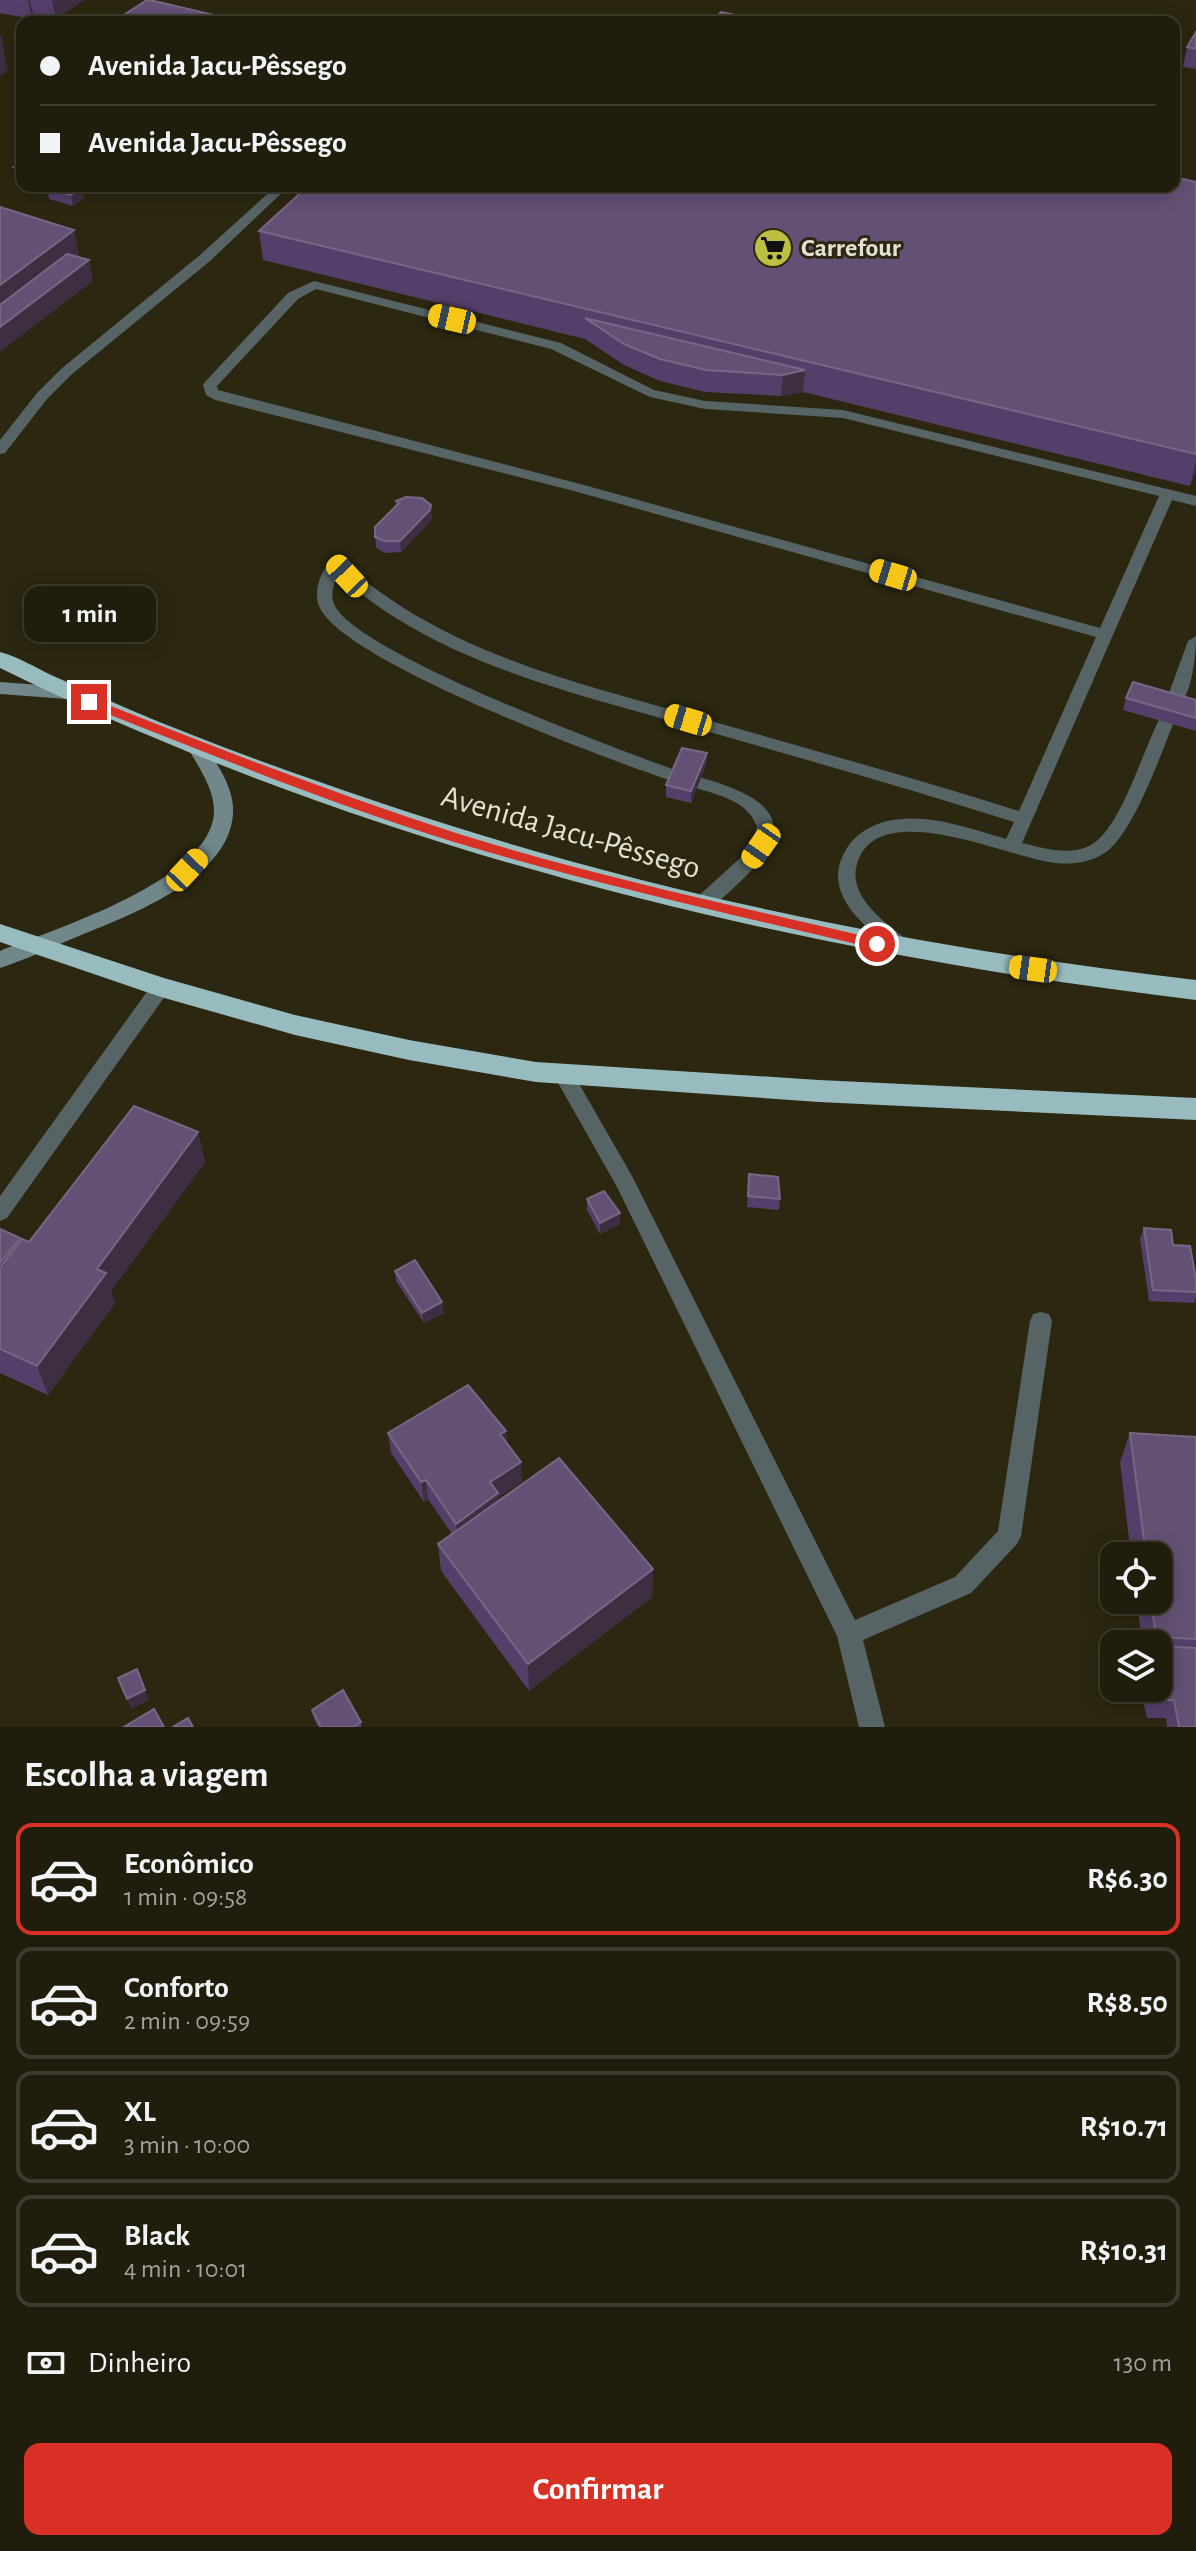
<!DOCTYPE html>
<html lang="pt">
<meta charset="utf-8">
<style>
:root{--surface:#201d0c;--page:#2d2a1a;--text:#f1f3f6;--muted:#a2a29d;--line:#3d3b2d;--accent:#d93025}
body{margin:0;font-family:"Alegreya Sans",sans-serif;background:var(--page);color:var(--text);height:100vh;display:flex;flex-direction:column;font-size:30px;white-space:nowrap}
*{box-sizing:border-box;margin:0}
p{font-size:26px;color:var(--muted)}
.icon{flex:none;width:44px;height:44px;fill:none;stroke:currentColor;stroke-width:2;stroke-linecap:round;stroke-linejoin:round}
.map{position:relative;height:1727px;overflow:hidden}
.drawer{display:flex;flex-direction:column;background:var(--surface);flex:1}
.drawer>*{flex:none}
.top-card{position:absolute;left:16px;top:16px;width:1164px;height:176px;border-radius:16px;box-shadow:0 4px 20px #0003,0 0 0 2px var(--line);display:grid;align-content:center;height:176px;padding:0 24px;background:var(--surface)}
.controls{position:absolute;left:1100px;top:1542px;display:grid;gap:16px}
.controls a{display:grid;place-items:center;width:72px;height:72px;border-radius:16px;background:var(--surface);box-shadow:0 4px 20px #0003,0 0 0 2px var(--line);font-size:40px}
.end{position:absolute;width:36px;height:36px;margin:-18px;border:10px solid #d93025;background:#fff;box-shadow:0 0 0 4px #fff}
.from{border-radius:50%}
.bubble{position:absolute;height:56px;border-radius:16px;background:var(--surface);box-shadow:0 4px 20px #0003,0 0 0 2px var(--line);font-size:26px;font-weight:700;line-height:56px;text-align:center}
.car{position:absolute;width:24px;height:48px;margin:-24px -12px;border-radius:10px;box-shadow:0 0 6px 2px #0007;background:linear-gradient(#f5c518 24%,#345 0 40%,#f5c518 0 76%,#345 0 86%,#f5c518 0)}
.top-card b{display:flex;align-items:center;gap:28px;height:76px;font-size:30px}
.top-card b+b{border-top:2px solid var(--line)}
.top-card i{width:20px;height:20px;background:var(--text)}
ul{padding:0;list-style:none}
li{display:flex;align-items:center;gap:24px;height:112px;margin:0 16px 12px;padding:0 8px;border:4px solid var(--line);border-radius:16px}
li div{flex:1}
li b{display:block;font-size:30px}
li em{font-style:normal;font-weight:700}
li.active{border-color:var(--accent)}
li>.icon{width:72px;height:72px;stroke-width:1.5}
h2{padding:0 24px;font-size:36px;line-height:96px}
.pay{display:flex;align-items:center;gap:20px;height:88px;padding:0 24px;font-size:30px}
.pay p{margin-inline-start:auto}
.cta{display:flex;gap:16px;margin-top:auto;padding:16px 24px}
.cta a{flex:1;height:92px;border-radius:16px;background:var(--accent);color:#fff;font-size:32px;font-weight:700;line-height:92px;text-align:center}
.map>svg:first-child{display:block}
.lines{fill:none;stroke-linecap:round;stroke-linejoin:round}
.lane{fill:#576466;fill-rule:evenodd}
.secondary{fill:#71878a;fill-rule:evenodd}
.highway{fill:#98bbbf;fill-rule:evenodd}
.wall{fill:#543f6a}
.shaded-wall{fill:#3d2e41}
.building{fill:#635175;stroke:#786784;stroke-width:2}
.route{fill:#d93025}
.labels{text-anchor:middle;dominant-baseline:central;stroke-width:6;stroke-linejoin:round;paint-order:stroke}
.far-poi-label{font-size:26px;font-weight:bold;fill:#e4e1d3;stroke:#2b2710;text-anchor:start}
.street-label{font-size:32px;fill:#e4e1d3;stroke:#2b2710}
</style>
<div class="map">
<svg width="1196" height="1727" viewBox="0 0 1196 1727">
<rect width="100%" height="100%" fill="#2b2710"/>
<g class="lines">
<path class="lane" d="M276,186H289L210,261L71,375L47,399L5,453L0,454V440L37,393L61,369L200,255Z
M314,281L561,343L654,390L705,401L843,410L1196,496V506L1172,500L1022,843C1043,848 1068,856 1089,846C1120,832 1143,749 1160,718H1172L1174,722C1161,753 1132,838 1103,854C1091,862 1071,865 1056,863C1011,859 877,794 857,864C847,899 889,925 912,944L914,949L912,954H898C865,926 816,892 849,845C862,828 882,820 903,819C937,816 974,830 1006,839L1014,822C907,788 800,758 692,727C569,691 435,663 338,574C334,583 330,594 334,604C353,652 624,752 681,772L684,776L681,780H669C607,759 341,661 319,606C313,591 321,573 330,560H340C445,654 572,681 704,719C809,749 914,778 1019,811L1096,637L574,491L215,400L206,395L203,385L205,382L288,293ZM316,289L551,349L650,397L705,409L843,418L1159,496L1100,628L584,485L218,390L217,386L298,299Z
M1196,636C1196,654 1192,703 1173,710L1167,708L1165,704L1188,641Z
M699,777C758,794 807,817 745,877C733,888 717,906 701,911L692,904L695,899L748,851L757,827C748,800 717,795 693,787L690,783L693,779Z
M161,980L168,982L171,987L168,992L7,1218L0,1221V1196L154,982Z
M563,1066L570,1068L632,1176L855,1620L955,1577L998,1531L1030,1321L1033,1314L1041,1312L1049,1314L1052,1321L1021,1536L1017,1544L971,1593L863,1640L885,1727H859L837,1636L617,1187L553,1074L556,1068Z"/>
<path class="secondary" d="M0,682L67,687L76,693L67,699L0,694Z
M196,740L203,741C216,763 235,788 233,814C229,880 125,917 74,938C50,948 25,960 0,968V951C54,929 210,881 214,813C215,789 198,767 187,746Z"/>
<path class="highway" d="M0,652C18,657 35,667 51,675C76,686 101,697 126,708C206,742 289,772 372,800C640,891 915,948 1196,980V1000C785,951 373,850 0,668Z
M0,924L164,978L295,1015L409,1040L536,1062L819,1080L1196,1098V1120L819,1102L536,1082L409,1060L295,1035L161,997L0,942Z"/>
</g>
<path class="wall" d="M0,0H84L56,19L34,18L32,19L0,13Z
M1196,32V69L1183,67L1187,47Z
M22,162V179L16,177L14,167Z
M1196,182V471L1190,486L803,392L781,396L705,392L660,381L624,365L585,339L263,260L259,231Z
M45,186H87L83,189L84,198L73,206L49,199L47,188L48,187Z
M396,501L432,516L431,521L401,552L385,553L376,548L375,527L396,505Z
M1126,698L1196,700V731L1123,710Z
M707,753L706,765L691,803L666,797V785Z
M198,1132L205,1162L111,1291L115,1303L48,1395L0,1373V1229L21,1241L29,1242Z
M749,1174L780,1199L779,1210L747,1207Z
M587,1199L620,1213V1224L600,1234L587,1210Z
M1144,1228L1173,1245L1196,1279V1298L1194,1303L1149,1301L1140,1239Z
M395,1271L444,1313L424,1323L396,1281Z
M506,1431L507,1444L522,1482L498,1497V1501L653,1569L652,1597L529,1691L441,1571L438,1544L452,1534L428,1499L424,1502L391,1453L388,1433Z
M1130,1433L1196,1437V1727H1167L1166,1718H1147L1140,1688H1158V1644H1142L1137,1600H1158V1556H1131L1120,1462Z
M312,1710L361,1722L362,1727H318L314,1719Z"/>
<path class="shaded-wall" d="M28,0H30L34,18L32,19Z
M52,0H84L56,19Z
M1,35L8,71L0,76V36Z
M73,186H87L83,189L84,198L73,206L71,195Z
M74,230L81,266L89,260L93,281L0,352V285Z
M805,370L803,392L781,396L783,375Z
M1196,461V471L1190,486Z
M431,505L432,516L431,521L401,552L400,541Z
M707,753L706,765L691,803V791Z
M198,1132L205,1162L111,1291L115,1303L48,1395L37,1366L97,1269Z
M620,1213V1224L600,1234V1223Z
M20,1238L27,1259L0,1294V1263Z
M442,1302L444,1313L424,1323L422,1313Z
M506,1431L508,1451L500,1434Z
M521,1462L522,1482L498,1497L499,1513L458,1544L456,1524L490,1482Z
M426,1480L428,1499L424,1502L421,1482Z
M653,1569L652,1597L529,1691L528,1664Z
M145,1690L149,1700L131,1709L127,1699Z"/>
<path class="building" d="M147,0H150L235,20L232,22H113Z
M721,12L769,22H712Z
M1196,32V49L1187,47Z
M22,162V169L14,167Z
M1174,177L1196,182V454L259,231L308,186H1174Z
M50,186H77L82,188L71,195L47,188Z
M0,207L74,230L0,285Z
M67,254L89,260L0,327V305Z
M585,318L805,370L783,375L706,370L660,359L624,344Z
M406,497L422,498L431,505L430,510L400,541H384L375,537V527L399,503L396,501Z
M1133,682L1196,700V718L1126,698Z
M682,748L707,753L691,791L666,785Z
M134,1106L198,1132L97,1269L106,1273L37,1366L0,1349V1267L22,1239L29,1242Z
M749,1174L778,1177L780,1199L748,1196Z
M604,1191L620,1213L600,1223L587,1199Z
M1144,1228L1171,1230L1173,1245L1190,1246L1196,1279V1292L1153,1290Z
M0,1229L20,1238L0,1263Z
M415,1260L442,1302L422,1313L395,1271Z
M468,1385L506,1431L500,1434L521,1462L490,1482L498,1493L456,1524L426,1480L421,1482L388,1433Z
M1130,1433L1196,1437V1639L1156,1637L1151,1600H1158V1556H1146Z
M559,1458L653,1569L528,1664L438,1544Z
M1158,1646L1196,1648V1727H1179L1174,1700H1155L1152,1688H1158Z
M137,1669L145,1690L127,1699L118,1678Z
M343,1690L361,1722L353,1727H321L312,1710Z
M154,1709L164,1727H124Z
M188,1718L193,1727H173Z"/>
<path class="route" d="M85,699H93C214,747 335,794 459,834C596,877 737,906 877,939L884,944L877,949C736,915 594,884 454,842C329,803 207,753 85,705Z"/>
<defs>
<symbol id="supermarket-disc" viewBox="-11 -11 22 22"><circle r="9.5" fill="#bdbf43" stroke="#2b2710"/><path d="M-6-5.5h2.5l.6 2H6L4.5 2H-2.5L-4.4-4H-6ZM-1.5 3.2a1.3 1.3 0 1 0 .1 0ZM3 3.2a1.3 1.3 0 1 0 .1 0Z" fill="#111"/></symbol>
</defs>
<g fill-rule="evenodd">
<use href="#supermarket-disc" x="751" y="226" width="44" height="44"/>
</g>
<g class="labels">
<g class="far-poi-label">
<text x="801" y="248">Carrefour</text>
</g>
<g class="street-label">
<text transform="translate(571 832) rotate(16)">Avenida Jacu-Pêssego</text>
</g>
</g>
</svg>
<div class="controls">
<a><svg class="icon" aria-label="locate" viewBox="0 0 24 24"><circle cx="12" cy="12" r="6"/><path d="M12 2v4M12 18v4M2 12h4M18 12h4"/></svg></a>
<a><svg class="icon" aria-label="layers" viewBox="0 0 24 24"><path d="M12 4l9 5-9 5-9-5zM3 14l9 5 9-5"/></svg></a>
</div>
<i class="end from" style="left:877px;top:944px"></i>
<i class="end" style="left:89px;top:702px"></i>
<div class="bubble" style="left:24px;top:586px;width:132px">1 min</div>
<i class="car" style="left:452px;top:319px;rotate:283deg"></i>
<i class="car" style="left:893px;top:575px;rotate:287deg"></i>
<i class="car" style="left:347px;top:576px;rotate:317deg"></i>
<i class="car" style="left:688px;top:720px;rotate:287deg"></i>
<i class="car" style="left:761px;top:846px;rotate:215deg"></i>
<i class="car" style="left:187px;top:870px;rotate:43deg"></i>
<i class="car" style="left:1033px;top:969px;rotate:278deg"></i>
<div class="top-card">
<b><i class="from"></i>Avenida Jacu-Pêssego</b>
<b><i></i>Avenida Jacu-Pêssego</b>
</div>
</div>
<section class="drawer">
<h2>Escolha a viagem</h2>
<ul>
<li class="active"><svg class="icon" aria-label="car" viewBox="0 0 24 24"><path d="M5 17H2v-5l4-1 3-4h7l3 4 3 1v5h-3M9 17h6M6 11h13"/><circle cx="7" cy="17" r="2"/><circle cx="17" cy="17" r="2"/></svg><div><b>Econômico</b><p>1 min · 09:58</p></div><em>R$6.30</em></li>
<li><svg class="icon" aria-label="car" viewBox="0 0 24 24"><path d="M5 17H2v-5l4-1 3-4h7l3 4 3 1v5h-3M9 17h6M6 11h13"/><circle cx="7" cy="17" r="2"/><circle cx="17" cy="17" r="2"/></svg><div><b>Conforto</b><p>2 min · 09:59</p></div><em>R$8.50</em></li>
<li><svg class="icon" aria-label="car" viewBox="0 0 24 24"><path d="M5 17H2v-5l4-1 3-4h7l3 4 3 1v5h-3M9 17h6M6 11h13"/><circle cx="7" cy="17" r="2"/><circle cx="17" cy="17" r="2"/></svg><div><b>XL</b><p>3 min · 10:00</p></div><em>R$10.71</em></li>
<li><svg class="icon" aria-label="car" viewBox="0 0 24 24"><path d="M5 17H2v-5l4-1 3-4h7l3 4 3 1v5h-3M9 17h6M6 11h13"/><circle cx="7" cy="17" r="2"/><circle cx="17" cy="17" r="2"/></svg><div><b>Black</b><p>4 min · 10:01</p></div><em>R$10.31</em></li>
</ul>
<div class="pay"><svg class="icon" aria-label="cash" viewBox="0 0 24 24"><path d="M3 7h18v10H3z"/><circle cx="12" cy="12" r="2"/></svg>Dinheiro<p>130 m</p></div>
<div class="cta"><a>Confirmar</a></div>
</section>
